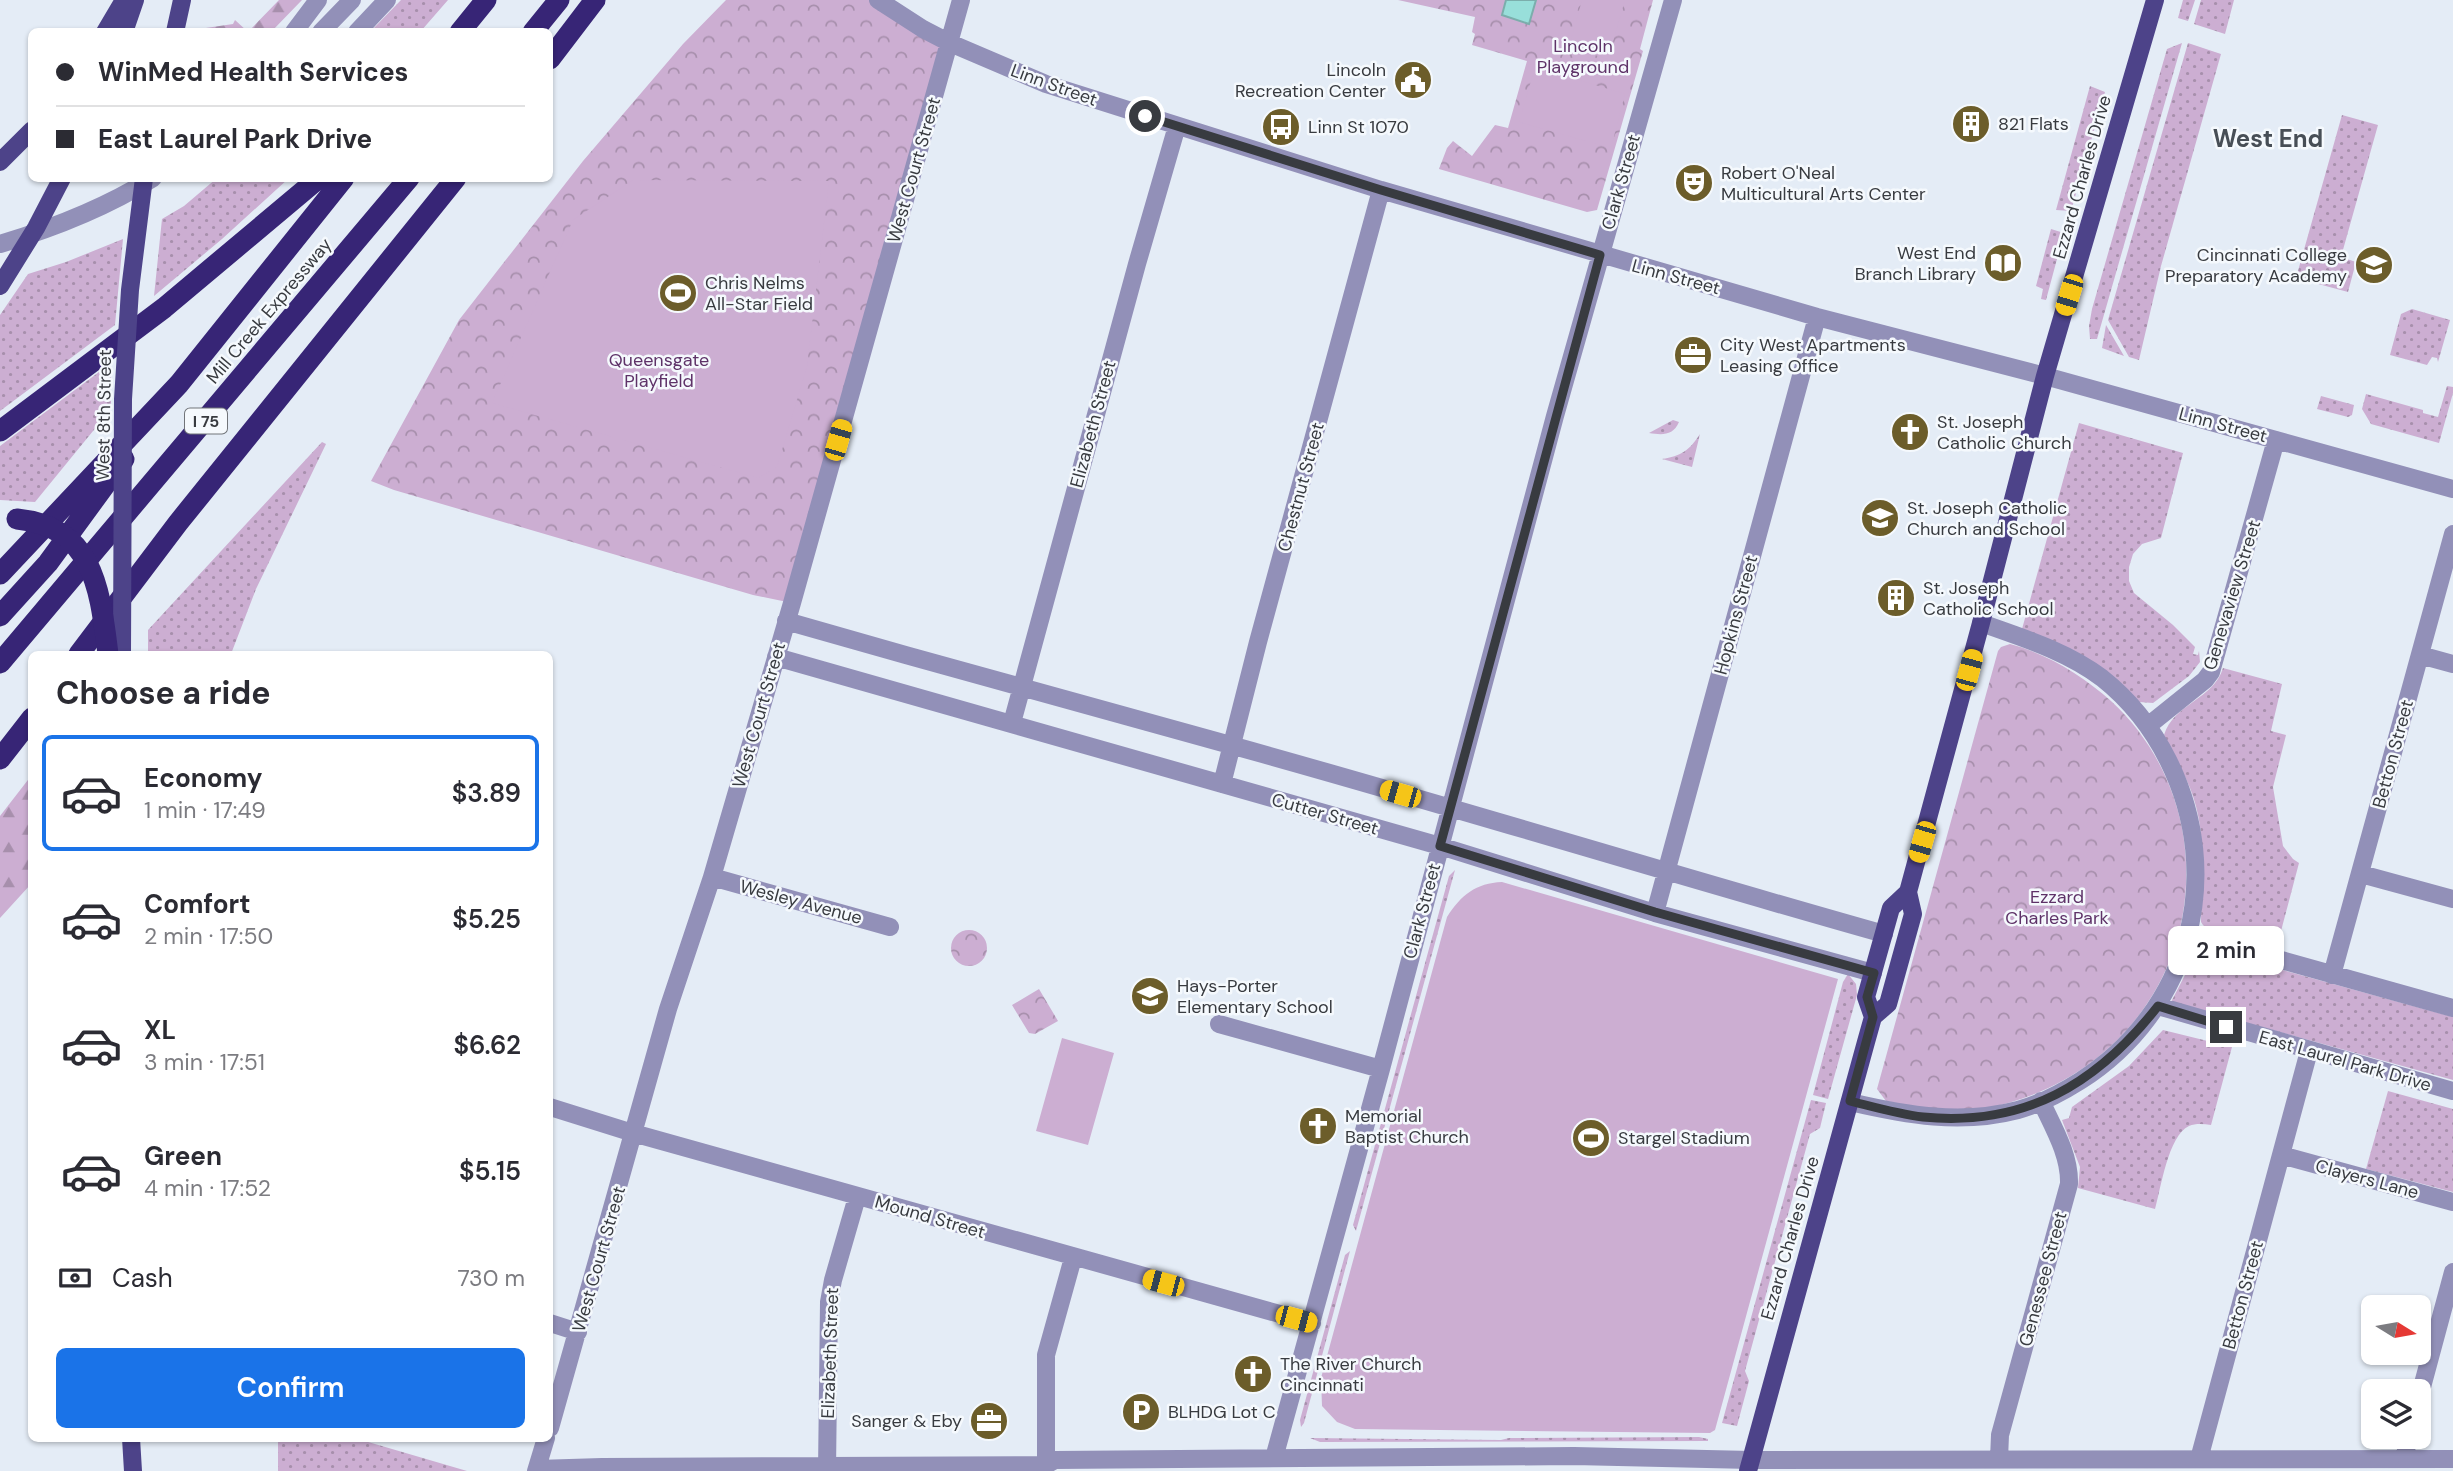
<!DOCTYPE html>
<meta charset="utf-8">
<style>
:root{--surface:#fff;--page:#f7f7f7;--text:#2b2b33;--muted:#7c7c81;--line:#e1e1e2;--accent:#1a73e8}
body{margin:0;font-family:"DM Sans",sans-serif;background:var(--page);color:var(--text);height:100vh;display:flex;flex-direction:column;font-size:26px;white-space:nowrap}
*{box-sizing:border-box;margin:0}
p{font-size:23px;color:var(--muted)}
.icon{flex:none;width:38px;height:38px;fill:none;stroke:currentColor;stroke-width:2;stroke-linecap:round;stroke-linejoin:round}
.map{position:relative;flex:1;overflow:hidden}
.sheet{position:absolute;left:28px;top:651px;width:525px;height:791px;display:flex;flex-direction:column;background:var(--surface);border-radius:10px;box-shadow:0 2px 5px #0004}
.sheet>*{flex:none}
.hud{position:absolute;left:28px;top:28px;width:525px;height:154px;border-radius:10px;box-shadow:0 2px 5px #0004;display:grid;align-content:center;height:154px;padding:0 28px;background:var(--surface)}
.needle{width:46px;rotate:101deg}
.fabs{position:absolute;left:2361px;top:1295px;display:grid;gap:14px}
.fabs a{display:grid;place-items:center;width:70px;height:70px;border-radius:10px;background:var(--surface);box-shadow:0 2px 5px #0004;font-size:35px}
.end{position:absolute;width:32px;height:32px;margin:-16px;border:9px solid #383b40;background:#fff;box-shadow:0 0 0 4px #fff}
.from{border-radius:50%}
.bubble{position:absolute;height:49px;border-radius:10px;background:var(--surface);box-shadow:0 2px 5px #0004;font-size:23px;font-weight:600;line-height:49px;text-align:center}
.car{position:absolute;width:21px;height:42px;margin:-21px -10px;border-radius:9px;box-shadow:0 0 5px 2px #0007;background:linear-gradient(#f5c518 24%,#345 0 40%,#f5c518 0 76%,#345 0 86%,#f5c518 0)}
.hud b{display:flex;align-items:center;gap:24px;height:66px;font-size:26px}
.hud b+b{border-top:2px solid var(--line)}
.hud i{width:18px;height:18px;background:var(--text)}
ul{padding:0;list-style:none}
li{display:flex;align-items:center;gap:21px;height:116px;margin:0 14px 10px;padding:0 14px;border:4px solid transparent;border-radius:10px}
li div{flex:1}
li b{display:block;font-size:26px}
li em{font-style:normal;font-weight:600}
li.on{border-color:var(--accent)}
li>.icon{width:63px;height:63px;stroke-width:1.5}
h2{padding:0 28px;font-size:32px;line-height:84px}
.pay{display:flex;align-items:center;gap:18px;height:77px;padding:0 28px;font-size:26px}
.pay p{margin-inline-start:auto}
.primary-button{display:flex;gap:14px;margin-top:auto;padding:14px 28px}
.primary-button a{flex:1;height:80px;border-radius:10px;background:var(--accent);color:#fff;font-size:28px;font-weight:600;line-height:80px;text-align:center}
.map>svg:first-child{display:block}
.grass{fill:url(#grass-dots)}
.forest{fill:url(#forest-firs)}
.park{fill:url(#park-crowns)}
.pitch{fill:#ccaed2}
.water{fill:#98dfda;stroke:#7baeac;stroke-width:2}
.lines{fill:none;stroke-linecap:round;stroke-linejoin:round}
.minor{stroke:#9290b8;stroke-width:18}
.major{stroke:#4d4389;stroke-width:18}
.highway{stroke:#372576;stroke-width:21}
.major-bridge{stroke:#4d4389;stroke-width:18}
.highway-bridge{stroke:#372576;stroke-width:21}
.route{stroke:#383b40;stroke-width:9}
.labels{text-anchor:middle;dominant-baseline:central;stroke-width:5;stroke-linejoin:round;paint-order:stroke}
.shield{fill:#f5f9fd;stroke:#717479;stroke-width:2}
.shield-label{font-size:16px;font-weight:bold;fill:#383b40}
.park-label{font-size:18px;fill:#5e3268;stroke:#f5f9fd}
.poi-label{font-size:18px;fill:#383b40;stroke:#f5f9fd;text-anchor:start}
.street-label{font-size:18px;fill:#383b40;stroke:#f5f9fd}
.district-label{font-size:24px;font-weight:bold;fill:#474e56;stroke:#f5f9fd}
</style>
<div class="map">
<svg width="2453" height="1471" viewBox="0 0 2453 1471">
<defs>
<pattern id="grass-dots" width="8" height="8" patternUnits="userSpaceOnUse" patternTransform="scale(1.75)"><rect width="8" height="8" fill="#ccaed2"/><path d="M2 2h.1M6 6h.1" fill="none" stroke="#a78fac" stroke-width="1.8" stroke-linecap="round"/></pattern>
<pattern id="forest-firs" width="22" height="20" patternUnits="userSpaceOnUse" patternTransform="scale(1.75)"><rect width="22" height="20" fill="#ccaed2"/><path d="M5 1l3.5 6h-7zM16 11l3.5 6h-7z" fill="#a78fac"/></pattern>
<pattern id="park-crowns" width="20" height="18" patternUnits="userSpaceOnUse" patternTransform="scale(1.75)"><rect width="20" height="18" fill="#ccaed2"/><path d="M2 6a3 3 0 1 1 6 0M12 15a3 3 0 1 1 6 0" fill="none" stroke="#a78fac"/></pattern>
</defs>
<rect width="100%" height="100%" fill="#e4ecf6"/>
<path class="grass" d="M401,0H448L421,31H371Z
M2183,0H2195L2188,21L2178,18Z
M2201,0H2234L2225,34L2194,24Z
M2182,43L2097,339H2090L2089,326L2092,309L2167,49Z
M2188,43L2221,54L2161,266L2139,360L2129,357L2108,320Z
M2090,86L2105,92L2071,211L2056,210Z
M2342,115L2378,125L2341,257L2356,262L2348,292L2296,278Z
M217,178L288,179L222,239L154,296L162,219L184,206Z
M2051,229L2064,233L2046,300L2041,299L2043,289L2036,286Z
M123,239L115,325L0,411V315L28,274L66,262Z
M2412,309L2450,320L2438,362L2437,358L2432,357L2427,365L2390,355L2401,314Z
M2106,325L2124,356L2102,348Z
M111,363V409L35,502L0,500V446Z
M2447,386L2453,387V393L2439,443L2371,424L2362,409L2366,394L2423,410V413L2438,417Z
M2321,396L2354,405L2352,415L2348,417L2317,409Z
M1673,420L1679,422C1673,436 1662,435 1649,433Z
M2079,423L2183,453L2161,538L2142,544L2133,554L2129,567V581L2134,593L2173,625L2195,647L2193,654L2198,655L2199,651L2200,662L2189,676L2153,703L2139,702L2022,629Z
M1700,434L1692,467L1662,459C1681,456 1689,451 1700,434Z
M322,442L326,444L256,589L231,654H148V630Z
M2223,668L2282,684L2271,731L2286,735L2273,787L2283,846L2293,859L2299,863L2276,950C2258,945 2209,938 2201,922C2201,874 2208,834 2190,788C2183,770 2170,754 2164,735C2173,704 2214,699 2223,668Z
M1455,870L1356,1231L1353,1225L1449,876Z
M2195,946L2453,1017V1080L2171,1002L2185,975Z
M1848,974L1856,984L1857,995L1828,1099L1813,1095L1843,982Z
M2163,1030L2232,1047L2211,1125C2204,1124 2196,1123 2189,1126C2168,1136 2161,1188 2155,1209L2078,1188L2080,1167L2062,1120L2069,1118L2072,1107L2129,1066Z
M2388,1091L2453,1109V1192L2366,1169Z
M1811,1100L1826,1103L1820,1128L1810,1134L1745,1371L1749,1381L1737,1426L1722,1423Z
M1350,1251L1304,1423L1301,1427L1300,1420L1345,1255Z
M1699,1437L1708,1439V1441L1320,1442L1310,1438L1501,1440L1509,1438Z
M278,1439L306,1441L307,1438L358,1439L467,1471H278Z"/>
<path class="forest" d="M279,0H302L272,31H249Z
M235,20L247,31H199V29L233,24Z
M31,776V884L0,918V816Z"/>
<path class="park" d="M726,0H878L950,43L792,603L753,595L394,490L371,481L459,320L583,161L683,44Z
M1398,0H1653L1640,49L1643,51L1597,210L1587,212L1439,169L1447,148L1453,141L1472,156L1495,125L1508,128L1527,61L1472,45L1475,34L1472,32L1475,17Z
M2010,644C2048,654 2083,676 2111,701C2148,735 2172,779 2182,828C2207,963 2119,1083 1986,1108C1953,1114 1918,1108 1886,1101L1877,1089L1998,651L2001,647Z
M951 948a18 18 0 1 1 36 0a18 18 0 1 1-36 0Z
M1039,989L1058,1021L1035,1034L1029,1033L1012,1005Z"/>
<path class="pitch" d="M1582,0H1625L1608,59L1569,47Z
M1535,67L1625,94L1611,148L1519,122Z
M633,180L829,181L807,366L777,467L758,478L492,403L573,220Z
M1502,882L1838,979L1715,1430L1710,1433L1355,1429L1337,1422L1322,1406L1321,1378L1447,917C1461,895 1476,883 1502,882Z
M1062,1038L1114,1053L1088,1145L1036,1131Z"/>
<path class="water" d="M1506,0H1536L1529,24L1502,15Z"/>
<g class="lines">
<path class="minor" d="M878,0L923,29L950,43L1046,84L1381,190L1817,317L2045,376L2453,489
M294,32L318,0
M321,32L352,0
M357,32L387,0
M0,244C54,228 105,208 153,178
M786,621C935,664 1085,704 1234,746C1451,806 1667,873 1884,934
M2420,655L2453,664
M776,657L1440,846L1655,913L1873,973
M1012,723L1137,264L1177,126
M2149,725L2205,680L2211,672L2276,440
M1222,784L1258,642L1381,190
M2361,874L2453,899
M712,877L890,927
M1655,913L1817,317
M2188,934L2453,1008
M2332,975L2453,534
M2158,1006L2453,1091
M1219,1024L1381,1069
M1850,1102C1906,1115 1961,1125 2018,1110C2040,1104 2061,1093 2080,1081C2190,1011 2226,876 2168,760C2152,728 2131,701 2102,678C2066,651 2023,638 1981,623
M550,1107L633,1133L1312,1323
M2281,1155L2453,1202
M550,1323L578,1332
M2418,1402L2453,1272
M550,1428L668,1009L712,877L792,603L961,0
M1274,1458L1381,1069L1555,416L1673,0
M1999,1459L2000,1435L2069,1184C2070,1155 2053,1127 2041,1101
M2199,1459L2309,1051
M2404,1459L2409,1437
M537,1469L602,1467L1046,1465L1055,1460L1574,1456L1751,1460L2453,1459
M536,1471L546,1438
M827,1471L829,1302L833,1280L857,1197
M1046,1471V1355L1073,1258"/>
<path class="major" d="M105,32L124,0
M124,32L135,0
M175,32L182,0
M0,162L32,130
M1873,1017L1866,997L1891,908L1908,892L1981,623L2045,376L2155,0
M131,1438L133,1471
M1748,1471L1866,1042L1873,1017L1888,1004L1913,914L1908,892"/>
<path class="highway" d="M460,32L486,0
M533,32L559,0
M550,59L595,0
M0,431L164,308L319,178
M0,574L179,384L344,178
M0,616L48,563L124,459
M79,654L178,523L456,178
M0,663L409,178
M0,759L32,718"/>
<path class="major-bridge" d="M0,286L36,228L62,178
M122,654L123,399L130,290L144,178"/>
<path class="highway-bridge" d="M17,519C95,527 100,592 108,654"/>
</g>
<g class="lines">
<path class="route" d="M1145,116L1381,190L1600,255L1440,846L1655,912L1874,973L1867,997L1873,1017L1850,1101C1874,1107 1898,1114 1923,1117C2025,1127 2097,1084 2158,1006L2226,1027"/>
</g>
<defs>
<symbol id="civic-disc" viewBox="-11 -11 22 22"><circle r="9.5" fill="#6c5d2a" stroke="#f5f9fd"/><path d="M-.6-6.5H3V-4.5H.6V-3L4-1V1h2V6H-6V1h2V-1L-.6-3ZM-1.2 2.5V6h2.4V2.5Z" fill="#fff"/></symbol>
<symbol id="building-disc" viewBox="-11 -11 22 22"><circle r="9.5" fill="#6c5d2a" stroke="#f5f9fd"/><path d="M-4-6H4V6H1V3H-1V6H-4ZM-2.5-4.3h1.7v1.8h-1.7ZM.8-4.3h1.7v1.8H.8ZM-2.5-1h1.7V.8h-1.7ZM.8-1h1.7V.8H.8Z" fill="#fff"/></symbol>
<symbol id="bus-disc" viewBox="-11 -11 22 22"><circle r="9.5" fill="#6c5d2a" stroke="#f5f9fd"/><path d="M-5-6H5V4H4V6H2V4H-2V6H-4V4H-5ZM-3.5-4V0h7V-4ZM-3.5 1.2v1.5H-2V1.2ZM2 1.2v1.5H3.5V1.2Z" fill="#fff"/></symbol>
<symbol id="theatre-disc" viewBox="-11 -11 22 22"><circle r="9.5" fill="#6c5d2a" stroke="#f5f9fd"/><path d="M-5-5.5Q0-4 5-5.5V0Q5 5 0 6Q-5 5-5 0ZM-3.3-2.5H-1v1.5H-3.3ZM1-2.5H3.3v1.5H1ZM-2.8 1Q0 5.5 2.8 1Z" fill="#fff"/></symbol>
<symbol id="library-disc" viewBox="-11 -11 22 22"><circle r="9.5" fill="#6c5d2a" stroke="#f5f9fd"/><path d="M-6-4Q-3-5.5-.7-3.5V5Q-3 3-6 4ZM6-4Q3-5.5 .7-3.5V5Q3 3 6 4Z" fill="#fff"/></symbol>
<symbol id="school-disc" viewBox="-11 -11 22 22"><circle r="9.5" fill="#6c5d2a" stroke="#f5f9fd"/><path d="M0-5L7-2L0 1L-7-2ZM-4 1L0 2.5L4 1V4Q0 6-4 4Z" fill="#fff"/></symbol>
<symbol id="stadium-disc" viewBox="-11 -11 22 22"><circle r="9.5" fill="#6c5d2a" stroke="#f5f9fd"/><path d="M0-5a6.5 5 0 1 0 0 10a6.5 5 0 1 0 0-10ZM-3.5-1.8h7v3.6h-7Z" fill="#fff"/></symbol>
<symbol id="office-disc" viewBox="-11 -11 22 22"><circle r="9.5" fill="#6c5d2a" stroke="#f5f9fd"/><path d="M-6-3h4V-5.5h4V-3h4V5H-6ZM-1-4.5V-3h2v-1.5ZM-6 0V1H6V0Z" fill="#fff"/></symbol>
<symbol id="church-disc" viewBox="-11 -11 22 22"><circle r="9.5" fill="#6c5d2a" stroke="#f5f9fd"/><path d="M-1.2-6h2.4v3.5h3.3v2.4h-3.3V6h-2.4V-.1h-3.3v-2.4h3.3Z" fill="#fff"/></symbol>
<symbol id="parking-disc" viewBox="-11 -11 22 22"><circle r="9.5" fill="#6c5d2a" stroke="#f5f9fd"/><path d="M-3.5-5.5H1a3.5 3.5 0 0 1 0 7H-1V5.5H-3.5ZM-1-3.4V-.6H.8a1.4 1.4 0 0 0 0-2.8Z" fill="#fff"/></symbol>
</defs>
<g fill-rule="evenodd">
<use href="#civic-disc" x="1391" y="58" width="44" height="44"/>
<use href="#building-disc" x="1949" y="102" width="44" height="44"/>
<use href="#bus-disc" x="1259" y="105" width="44" height="44"/>
<use href="#theatre-disc" x="1672" y="161" width="44" height="44"/>
<use href="#library-disc" x="1981" y="241" width="44" height="44"/>
<use href="#school-disc" x="2352" y="243" width="44" height="44"/>
<use href="#stadium-disc" x="656" y="271" width="44" height="44"/>
<use href="#office-disc" x="1671" y="333" width="44" height="44"/>
<use href="#church-disc" x="1888" y="410" width="44" height="44"/>
<use href="#school-disc" x="1858" y="496" width="44" height="44"/>
<use href="#building-disc" x="1874" y="576" width="44" height="44"/>
<use href="#school-disc" x="1128" y="974" width="44" height="44"/>
<use href="#church-disc" x="1296" y="1104" width="44" height="44"/>
<use href="#stadium-disc" x="1569" y="1116" width="44" height="44"/>
<use href="#church-disc" x="1231" y="1352" width="44" height="44"/>
<use href="#parking-disc" x="1119" y="1390" width="44" height="44"/>
<use href="#office-disc" x="967" y="1399" width="44" height="44"/>
</g>
<g class="labels">
<rect class="shield" x="185" y="408.5" width="42" height="25" rx="5"/>
<g class="shield-label">
<text x="206" y="421">I 75</text>
</g>
<g class="park-label">
<text x="1583" y="46">Lincoln<tspan x="1583" dy="21">Playground</tspan></text>
<text x="659" y="360">Queensgate<tspan x="659" dy="21">Playfield</tspan></text>
<text x="2057" y="897">Ezzard<tspan x="2057" dy="21">Charles Park</tspan></text>
</g>
<g class="poi-label">
<text x="1386" y="70" text-anchor="end">Lincoln<tspan x="1386" dy="21">Recreation Center</tspan></text>
<text x="1998" y="124">821 Flats</text>
<text x="1308" y="127">Linn St 1070</text>
<text x="1721" y="173">Robert O'Neal<tspan x="1721" dy="21">Multicultural Arts Center</tspan></text>
<text x="1976" y="253" text-anchor="end">West End<tspan x="1976" dy="21">Branch Library</tspan></text>
<text x="2347" y="255" text-anchor="end">Cincinnati College<tspan x="2347" dy="21">Preparatory Academy</tspan></text>
<text x="705" y="283">Chris Nelms<tspan x="705" dy="21">All-Star Field</tspan></text>
<text x="1720" y="345">City West Apartments<tspan x="1720" dy="21">Leasing Office</tspan></text>
<text x="1937" y="422">St. Joseph<tspan x="1937" dy="21">Catholic Church</tspan></text>
<text x="1907" y="508">St. Joseph Catholic<tspan x="1907" dy="21">Church and School</tspan></text>
<text x="1923" y="588">St. Joseph<tspan x="1923" dy="21">Catholic School</tspan></text>
<text x="1177" y="986">Hays-Porter<tspan x="1177" dy="21">Elementary School</tspan></text>
<text x="1345" y="1116">Memorial<tspan x="1345" dy="21">Baptist Church</tspan></text>
<text x="1618" y="1138">Stargel Stadium</text>
<text x="1280" y="1364">The River Church<tspan x="1280" dy="21">Cincinnati</tspan></text>
<text x="1168" y="1412">BLHDG Lot C</text>
<text x="962" y="1421" text-anchor="end">Sanger &amp; Eby</text>
</g>
<g class="street-label">
<text transform="translate(1054 85) rotate(20)">Linn Street</text>
<text transform="translate(914 170) rotate(-74)">West Court Street</text>
<text transform="translate(2082 177) rotate(-74)">Ezzard Charles Drive</text>
<text transform="translate(1621 182) rotate(-74)">Clark Street</text>
<text transform="translate(1676 277) rotate(15)">Linn Street</text>
<text transform="translate(269 311) rotate(-50)">Mill Creek Expressway</text>
<text transform="translate(104 415) rotate(-89)">West 8th Street</text>
<text transform="translate(1093 424) rotate(-75)">Elizabeth Street</text>
<text transform="translate(2223 425) rotate(15)">Linn Street</text>
<text transform="translate(1301 487) rotate(-75)">Chestnut Street</text>
<text transform="translate(2232 595) rotate(-73)">Genevaview Street</text>
<text transform="translate(1736 615) rotate(-75)">Hopkins Street</text>
<text transform="translate(759 715) rotate(-74)">West Court Street</text>
<text transform="translate(2393 754) rotate(-75)">Betton Street</text>
<text transform="translate(1325 814) rotate(16)">Cutter Street</text>
<text transform="translate(801 902) rotate(15)">Wesley Avenue</text>
<text transform="translate(1422 911) rotate(-75)">Clark Street</text>
<text transform="translate(2345 1061) rotate(16)">East Laurel Park Drive</text>
<text transform="translate(2367 1179) rotate(15)">Clayers Lane</text>
<text transform="translate(930 1217) rotate(16)">Mound Street</text>
<text transform="translate(1790 1238) rotate(-74)">Ezzard Charles Drive</text>
<text transform="translate(599 1259) rotate(-74)">West Court Street</text>
<text transform="translate(2043 1279) rotate(-75)">Genessee Street</text>
<text transform="translate(2243 1295) rotate(-75)">Betton Street</text>
<text transform="translate(830 1353) rotate(-88)">Elizabeth Street</text>
</g>
<g class="district-label">
<text x="2268" y="138">West End</text>
</g>
</g>
</svg>
<div class="fabs">
<a><svg class="needle" viewBox="-14 -14 28 28"><path d="M0-13l5 13h-10z" fill="#e53935"/><path d="M0 13l5-13h-10z" fill="#7c7c81"/></svg></a>
<a><svg class="icon" aria-label="layers" viewBox="0 0 24 24"><path d="M12 4l9 5-9 5-9-5zM3 14l9 5 9-5"/></svg></a>
</div>
<i class="end from" style="left:1145px;top:116px"></i>
<i class="end" style="left:2226px;top:1027px"></i>
<div class="bubble" style="left:2168px;top:926px;width:116px">2 min</div>
<i class="car" style="left:2069px;top:295px;rotate:197deg"></i>
<i class="car" style="left:838px;top:440px;rotate:16deg"></i>
<i class="car" style="left:1969px;top:670px;rotate:15deg"></i>
<i class="car" style="left:1400px;top:794px;rotate:286deg"></i>
<i class="car" style="left:1922px;top:842px;rotate:196deg"></i>
<i class="car" style="left:1163px;top:1283px;rotate:285deg"></i>
<i class="car" style="left:1296px;top:1319px;rotate:105deg"></i>
<div class="hud">
<b><i class="from"></i>WinMed Health Services</b>
<b><i></i>East Laurel Park Drive</b>
</div>
<section class="sheet">
<h2>Choose a ride</h2>
<ul>
<li class="on"><svg class="icon" aria-label="car" viewBox="0 0 24 24"><path d="M5 17H2v-5l4-1 3-4h7l3 4 3 1v5h-3M9 17h6M6 11h13"/><circle cx="7" cy="17" r="2"/><circle cx="17" cy="17" r="2"/></svg><div><b>Economy</b><p>1 min · 17:49</p></div><em>$3.89</em></li>
<li><svg class="icon" aria-label="car" viewBox="0 0 24 24"><path d="M5 17H2v-5l4-1 3-4h7l3 4 3 1v5h-3M9 17h6M6 11h13"/><circle cx="7" cy="17" r="2"/><circle cx="17" cy="17" r="2"/></svg><div><b>Comfort</b><p>2 min · 17:50</p></div><em>$5.25</em></li>
<li><svg class="icon" aria-label="car" viewBox="0 0 24 24"><path d="M5 17H2v-5l4-1 3-4h7l3 4 3 1v5h-3M9 17h6M6 11h13"/><circle cx="7" cy="17" r="2"/><circle cx="17" cy="17" r="2"/></svg><div><b>XL</b><p>3 min · 17:51</p></div><em>$6.62</em></li>
<li><svg class="icon" aria-label="car" viewBox="0 0 24 24"><path d="M5 17H2v-5l4-1 3-4h7l3 4 3 1v5h-3M9 17h6M6 11h13"/><circle cx="7" cy="17" r="2"/><circle cx="17" cy="17" r="2"/></svg><div><b>Green</b><p>4 min · 17:52</p></div><em>$5.15</em></li>
</ul>
<div class="pay"><svg class="icon" aria-label="cash" viewBox="0 0 24 24"><path d="M3 7h18v10H3z"/><circle cx="12" cy="12" r="2"/></svg>Cash<p>730 m</p></div>
<div class="primary-button"><a>Confirm</a></div>
</section>
</div>
